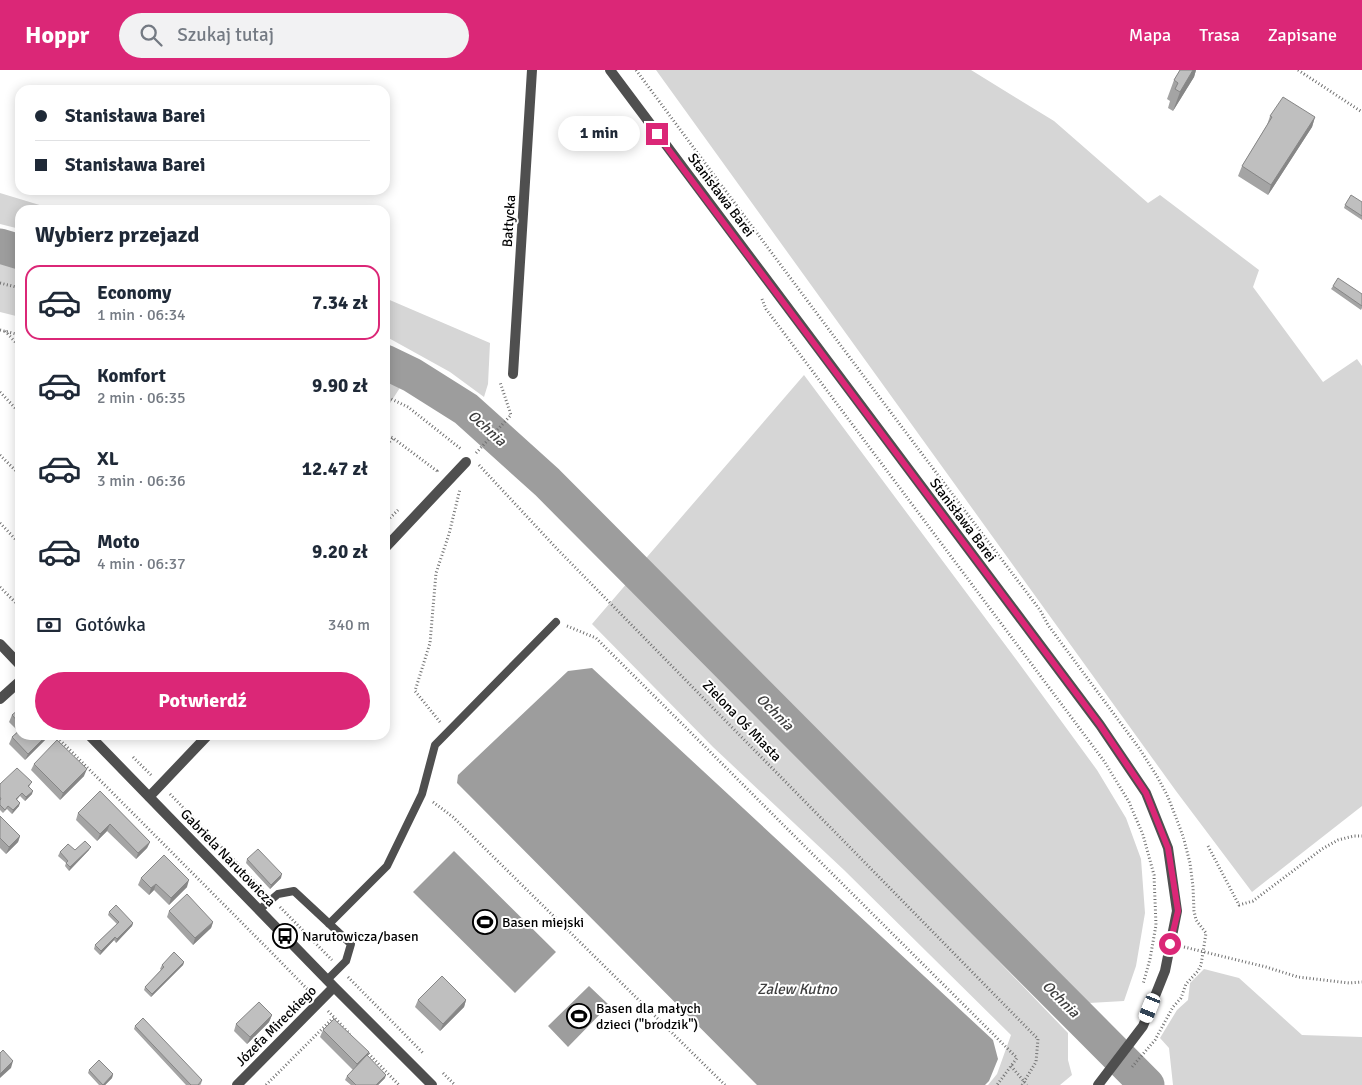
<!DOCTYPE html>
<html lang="pl">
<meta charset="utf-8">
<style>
:root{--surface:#fff;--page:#f2f2f3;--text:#1f2937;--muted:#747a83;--line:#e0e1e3;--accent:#db2777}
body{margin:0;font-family:Signika,sans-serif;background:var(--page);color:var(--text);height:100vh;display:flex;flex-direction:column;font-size:19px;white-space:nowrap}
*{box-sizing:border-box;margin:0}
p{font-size:16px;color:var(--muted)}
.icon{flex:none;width:28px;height:28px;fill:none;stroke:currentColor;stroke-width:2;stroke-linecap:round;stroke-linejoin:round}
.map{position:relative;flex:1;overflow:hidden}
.panel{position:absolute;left:15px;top:135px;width:375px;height:535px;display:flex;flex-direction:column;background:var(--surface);border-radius:15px;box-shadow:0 2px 12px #0003}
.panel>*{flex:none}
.banner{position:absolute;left:15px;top:15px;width:375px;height:110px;border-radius:15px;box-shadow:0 2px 12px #0003;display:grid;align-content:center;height:110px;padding:0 20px;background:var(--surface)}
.end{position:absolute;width:22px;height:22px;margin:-11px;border:6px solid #db2777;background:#fff;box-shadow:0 0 0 2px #fff}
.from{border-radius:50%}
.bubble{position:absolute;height:35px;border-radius:18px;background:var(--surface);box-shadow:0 2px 12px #0003;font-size:16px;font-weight:800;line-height:35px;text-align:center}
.car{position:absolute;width:15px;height:30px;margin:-15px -8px;border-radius:6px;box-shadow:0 0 4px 1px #0007;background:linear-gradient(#fff 24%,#345 0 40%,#fff 0 76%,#345 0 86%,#fff 0)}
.banner b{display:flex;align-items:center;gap:18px;height:48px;font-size:19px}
.banner b+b{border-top:1px solid var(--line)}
.banner i{width:12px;height:12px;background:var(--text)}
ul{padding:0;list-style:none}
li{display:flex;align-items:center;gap:15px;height:75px;margin:0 10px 8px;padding:0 10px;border:2px solid transparent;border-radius:15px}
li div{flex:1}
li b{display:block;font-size:19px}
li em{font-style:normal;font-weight:800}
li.on{border-color:var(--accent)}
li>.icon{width:45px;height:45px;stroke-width:1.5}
h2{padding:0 20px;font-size:22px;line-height:60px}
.pay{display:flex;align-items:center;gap:12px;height:55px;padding:0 20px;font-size:19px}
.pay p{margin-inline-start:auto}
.button{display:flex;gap:10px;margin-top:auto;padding:10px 20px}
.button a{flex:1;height:58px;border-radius:30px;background:var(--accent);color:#fff;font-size:20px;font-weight:800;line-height:58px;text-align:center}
header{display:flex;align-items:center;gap:30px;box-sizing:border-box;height:70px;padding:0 25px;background:var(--accent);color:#fff}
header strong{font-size:24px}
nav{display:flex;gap:28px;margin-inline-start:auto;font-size:18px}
.search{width:350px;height:45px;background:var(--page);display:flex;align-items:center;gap:12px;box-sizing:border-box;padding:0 18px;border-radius:28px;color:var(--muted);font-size:19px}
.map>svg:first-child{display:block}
.green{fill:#d6d6d6}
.water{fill:#9d9d9d}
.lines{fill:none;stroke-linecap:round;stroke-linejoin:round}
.river{stroke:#9d9d9d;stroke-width:35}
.path{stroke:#717171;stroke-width:3;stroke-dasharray:1 2.5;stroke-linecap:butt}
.service{stroke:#4f4f4f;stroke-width:8}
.minor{stroke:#4f4f4f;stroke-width:10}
.tertiary{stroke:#4f4f4f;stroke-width:10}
.wall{fill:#a4a4a4}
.shaded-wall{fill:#868686}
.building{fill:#bfbfbf;stroke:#868686}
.route{stroke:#db2777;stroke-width:6}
.labels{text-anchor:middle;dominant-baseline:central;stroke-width:4;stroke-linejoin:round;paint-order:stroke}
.street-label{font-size:14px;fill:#000;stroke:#fff}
.poi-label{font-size:14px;fill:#000;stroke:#fff;text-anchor:start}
.water-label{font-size:15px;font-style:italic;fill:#3e3e3e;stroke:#fff}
</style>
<header>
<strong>Hoppr</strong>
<div class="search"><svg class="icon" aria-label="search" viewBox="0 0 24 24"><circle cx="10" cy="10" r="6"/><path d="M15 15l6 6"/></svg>Szukaj tutaj</div>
<nav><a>Mapa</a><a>Trasa</a><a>Zapisane</a></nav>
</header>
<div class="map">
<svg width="1362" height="1015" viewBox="0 0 1362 1015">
<rect width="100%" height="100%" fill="#fff"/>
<path class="green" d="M656,0H971L1054,51L1148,133L1160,125L1259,200L1253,217L1323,312L1357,289L1362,296V736L1252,822L1176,721Z
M0,123L56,140H20V159L0,154Z
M0,186L20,191V247L0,242Z
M385,228L490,273L488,314L484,327L450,302L385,266Z
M385,303L403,313L385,341Z
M804,305L1018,592L1097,700L1126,748L1141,789L1145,843L1136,896L1124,931L1089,933L1065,916L641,494Z
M628,512L775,665L847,734L1068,963V990L1072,1005L1060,1015H988L997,1004L1011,965L844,800L713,677L592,554Z
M1204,899L1239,908L1302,965L1362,967V1015H1173L1169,978L1160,968L1177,940L1188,930L1190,913Z"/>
<path class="water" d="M592,598L993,970L998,989L989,1011L985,1015H757L457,713L458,705L568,601Z
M454,781L556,882L515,923L413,822Z
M589,916L609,935L568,977L548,956Z"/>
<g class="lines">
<path class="river" d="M0,176L20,182
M385,292L412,305L466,339L547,412L1147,1015"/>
<path class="path" d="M636,0C770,181 904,361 1040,540L1048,555L1139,678L1158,708L1168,727L1183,766L1190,793L1193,817L1194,841L1196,850L1206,863L1201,895L1198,901L1186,914L1181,928L1173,937L1155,970L1132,997
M1298,0L1362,42
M0,213L20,218
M762,229L766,239L1104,691L1129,732L1143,765L1154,805L1156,855L1150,889L1143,914
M0,260L20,265
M5,261L20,277
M0,322L20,343
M385,326L408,337L461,379
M385,364L393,368L437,401L436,402
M385,377L393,368
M476,383L511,345L500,312
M0,385L20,405
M479,395L559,481L1038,969L1036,992L1022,1015
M0,453L20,474
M385,453L398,440
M0,517L20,537
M567,556L596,568L1017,988L997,1015
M440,652L415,621L430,573L436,503L449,464L460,419
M55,665L274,885L310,922
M133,687L152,706
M170,724L263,820
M433,732L453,747L725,1015
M1208,776L1239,835L1253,831L1322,779L1338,770L1354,766H1362
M280,837L332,890
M1184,877L1266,897L1298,907L1349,913L1362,912
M348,907L423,983
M328,941L350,964
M366,981L399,1015
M1011,996L1027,1015
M443,1003L455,1015
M266,1015L334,947"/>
<path class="service" d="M259,840L278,824L294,821L351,874L346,891L327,910
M329,854L387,796L422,724L435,675L556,552"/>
<path class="minor" d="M513,304L532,0
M385,478L466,392
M0,574L20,595
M0,629L20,611
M89,665L334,917L432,1015
M149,727L208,665
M237,1015L334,917"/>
<path class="tertiary" d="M610,0L1100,655L1146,723L1168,778L1177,841L1165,901L1143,956L1098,1015"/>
</g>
<path class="wall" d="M1180,0H1196L1194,7L1173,41L1168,38L1170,31L1167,29L1174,10Z
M1270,46L1315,47L1312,57L1268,125L1238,106L1242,96L1267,55Z
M1362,132V150L1344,138L1345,135Z
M1333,216L1362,224V238L1361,240L1331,219Z
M20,639V665H49L47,668L25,690L9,674L12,667L18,661L9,652L12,645Z
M34,694L84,706L60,730L31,700Z
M32,712L29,717L32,724L25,731L20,726L17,730L19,736L12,744L7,739L3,743L0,740V714Z
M100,721L150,772L147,778L136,789L107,761L97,771L76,750L78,743Z
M0,746L20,766L18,772L6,784L0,778Z
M75,780H89L69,801L65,796L66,793L58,786L60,782Z
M247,789L281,808L270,819L246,793Z
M141,808L187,817L169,835L154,820L149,825L138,815Z
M169,841L213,852L211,858L193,875L167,847Z
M109,842L133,853L132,856L116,873L114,870L100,885L94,879L95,875L117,854L108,845Z
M184,892L183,895L151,927L144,920L145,917L161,900L160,899L162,895Z
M418,930H466L464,937L440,961L415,937Z
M272,945L269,952L247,974L234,961L236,954Z
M135,956L202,1010L201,1014L200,1015H186L134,959Z
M323,960L369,982L367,985L385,1008L378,1015H351L345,1010L347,1006L353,1000L320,967Z
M89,1000L113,1004L112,1008L105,1015H99L88,1003Z"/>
<path class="shaded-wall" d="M1193,0H1196L1194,7L1173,41L1180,22Z
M1315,47L1312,57L1268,125L1271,115Z
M47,665H49L47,668L25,690L28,684Z
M87,699L84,706L60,730L63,723Z
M33,721L32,724L25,731L26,727Z
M20,733L19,736L12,744L13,740Z
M110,754L107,761L97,771L100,764Z
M20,766L18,772L6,784L9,777Z
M150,772L147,778L136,789L138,783Z
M91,777L89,780L69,801L70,797Z
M282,804L281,808L270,819L271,815Z
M189,810L187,817L169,835L171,828Z
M156,814L154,820L149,825L151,818Z
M213,852L211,858L193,875L195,868Z
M133,853L132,856L116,873L117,869Z
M115,867L114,870L100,885L101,881Z
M184,892L183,895L151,927L152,924Z
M466,930L464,937L440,961L443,954Z
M272,945L269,952L247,974L250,967Z
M369,982L366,989L354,1001L357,994Z
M13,991L11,998L0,1008V1004Z
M113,1004L112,1008L105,1015H103Z
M386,1005L385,1008L378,1015H376Z"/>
<path class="building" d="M1180,0H1193L1180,22L1175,19L1178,13L1174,10Z
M1283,27L1315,47L1271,115L1242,96L1272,47L1270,46Z
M1351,125L1362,132V146L1345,135Z
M1338,208L1362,224V236L1333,216Z
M19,639H20V654L12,645Z
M20,660V665H47L28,684L12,667Z
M57,670L87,699L63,723L34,694Z
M17,698L32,712L28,716L33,721L26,727L22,723L16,729L20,733L13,740L8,736L5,740L0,735V730L1,729L0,727V714Z
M100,721L150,772L138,783L110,754L100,764L78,743Z
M0,746L20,766L9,777L0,768Z
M85,771L91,777L70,797L66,793L68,791L60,782L68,774L75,780Z
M258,779L282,804L271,815L247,789Z
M164,785L189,810L171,828L156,814L151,818L141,808Z
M187,824L213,852L195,868L169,841Z
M116,835L133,853L117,869L115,867L101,881L95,875L119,852L109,842Z
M174,882L184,892L152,924L145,917L164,897L162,895Z
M442,906L466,930L443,954L418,930Z
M259,932L272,945L250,967L236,954Z
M143,948L202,1010L198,1015H191L135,956Z
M334,949L369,982L357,994L323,960Z
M3,980L13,991L0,1004V983Z
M367,985L386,1005L376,1015H356L347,1006Z
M99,990L113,1004L103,1015L89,1000Z"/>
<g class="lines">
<path class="route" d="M657,64L1100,655L1146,723L1168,778L1178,841L1170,874"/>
</g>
<defs>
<symbol id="stadium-ring" viewBox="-11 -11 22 22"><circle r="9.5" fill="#fff" stroke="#000" stroke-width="1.5"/><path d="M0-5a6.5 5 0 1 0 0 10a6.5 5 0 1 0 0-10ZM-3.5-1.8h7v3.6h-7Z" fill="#000"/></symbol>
<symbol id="bus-ring" viewBox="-11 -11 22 22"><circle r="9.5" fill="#fff" stroke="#000" stroke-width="1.5"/><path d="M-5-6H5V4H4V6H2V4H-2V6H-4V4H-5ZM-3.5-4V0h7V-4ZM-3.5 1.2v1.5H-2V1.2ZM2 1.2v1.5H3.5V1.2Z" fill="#000"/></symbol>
</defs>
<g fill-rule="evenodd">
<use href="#stadium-ring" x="471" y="838" width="28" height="28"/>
<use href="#bus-ring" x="271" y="852" width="28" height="28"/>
<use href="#stadium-ring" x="565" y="932" width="28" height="28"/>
</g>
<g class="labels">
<g class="street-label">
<text transform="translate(721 125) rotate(53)">Stanisława Barei</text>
<text transform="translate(509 151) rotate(-86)">Bałtycka</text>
<text transform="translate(963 450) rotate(53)">Stanisława Barei</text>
<text transform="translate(742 651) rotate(46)">Zielona Oś Miasta</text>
<text transform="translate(228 788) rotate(46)">Gabriela Narutowicza</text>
<text transform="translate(276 956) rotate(-45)">Józefa Mireckiego</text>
</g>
<g class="poi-label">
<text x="502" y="852">Basen miejski</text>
<text x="302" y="866">Narutowicza/basen</text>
<text x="596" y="938">Basen dla małych<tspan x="596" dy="16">dzieci ("brodzik")</tspan></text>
</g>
<g class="water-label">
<text transform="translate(487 358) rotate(42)">Ochnia</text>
<text transform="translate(775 642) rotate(45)">Ochnia</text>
<text x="797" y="919">Zalew Kutno</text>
<text transform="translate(1061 929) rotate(45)">Ochnia</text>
</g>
</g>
</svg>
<i class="end from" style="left:1170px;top:874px"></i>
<i class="end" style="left:657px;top:64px"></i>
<div class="bubble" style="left:558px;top:46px;width:82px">1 min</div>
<i class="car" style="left:1150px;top:938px;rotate:202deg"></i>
<div class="banner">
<b><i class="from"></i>Stanisława Barei</b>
<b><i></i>Stanisława Barei</b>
</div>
<section class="panel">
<h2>Wybierz przejazd</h2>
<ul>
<li class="on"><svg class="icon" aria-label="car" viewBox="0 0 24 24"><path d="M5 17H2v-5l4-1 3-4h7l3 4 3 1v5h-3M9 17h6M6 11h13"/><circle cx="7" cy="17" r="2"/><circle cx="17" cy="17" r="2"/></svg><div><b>Economy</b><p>1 min · 06:34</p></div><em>7.34 zł</em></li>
<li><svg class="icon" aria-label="car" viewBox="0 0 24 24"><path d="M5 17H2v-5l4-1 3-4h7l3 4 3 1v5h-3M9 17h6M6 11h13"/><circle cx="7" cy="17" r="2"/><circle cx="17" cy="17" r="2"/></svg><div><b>Komfort</b><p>2 min · 06:35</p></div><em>9.90 zł</em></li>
<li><svg class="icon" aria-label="car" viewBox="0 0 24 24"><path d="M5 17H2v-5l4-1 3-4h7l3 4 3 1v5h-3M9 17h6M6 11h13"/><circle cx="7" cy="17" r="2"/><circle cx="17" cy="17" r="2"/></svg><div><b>XL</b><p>3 min · 06:36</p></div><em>12.47 zł</em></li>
<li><svg class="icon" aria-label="car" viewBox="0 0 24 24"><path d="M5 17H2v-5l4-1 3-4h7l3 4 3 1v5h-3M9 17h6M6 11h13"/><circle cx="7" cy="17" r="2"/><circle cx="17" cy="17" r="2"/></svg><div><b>Moto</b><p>4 min · 06:37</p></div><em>9.20 zł</em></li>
</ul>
<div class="pay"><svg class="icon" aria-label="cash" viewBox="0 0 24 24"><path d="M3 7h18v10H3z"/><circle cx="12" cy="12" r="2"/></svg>Gotówka<p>340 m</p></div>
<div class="button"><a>Potwierdź</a></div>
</section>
</div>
